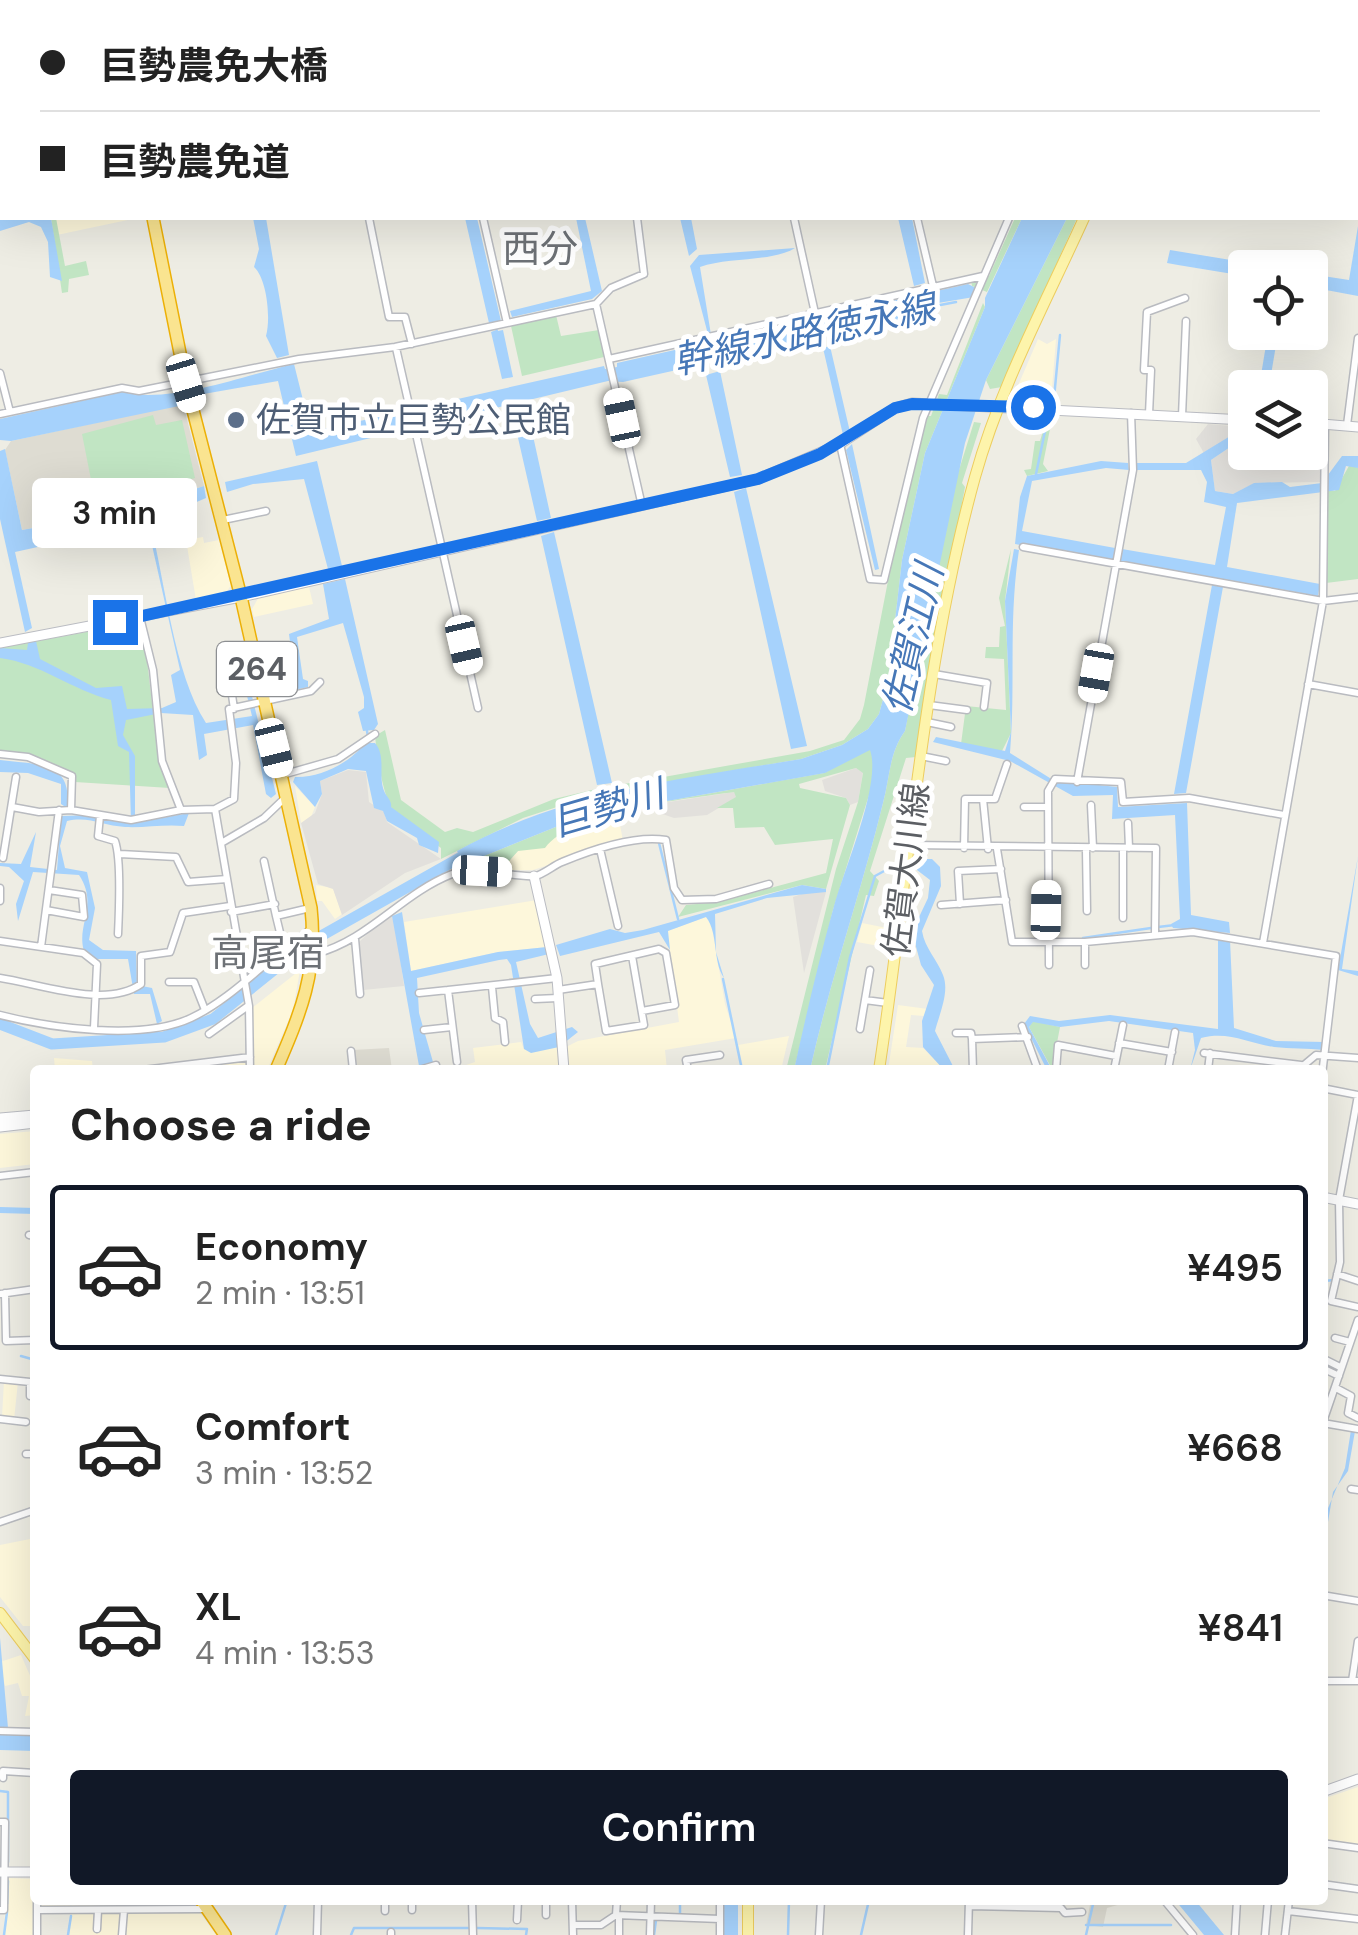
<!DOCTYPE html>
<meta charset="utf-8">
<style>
:root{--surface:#fff;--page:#f6f6f6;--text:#222;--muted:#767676;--line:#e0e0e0;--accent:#111827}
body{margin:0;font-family:"DM Sans","Noto Sans JP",sans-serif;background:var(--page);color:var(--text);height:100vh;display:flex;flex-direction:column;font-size:38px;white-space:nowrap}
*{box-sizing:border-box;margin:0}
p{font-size:32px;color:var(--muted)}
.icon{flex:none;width:55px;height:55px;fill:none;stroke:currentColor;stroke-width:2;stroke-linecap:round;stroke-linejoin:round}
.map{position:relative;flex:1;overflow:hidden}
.drawer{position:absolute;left:30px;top:1065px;width:1298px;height:840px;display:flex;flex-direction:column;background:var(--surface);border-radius:10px;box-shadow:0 10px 40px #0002}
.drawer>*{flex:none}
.guide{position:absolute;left:0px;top:0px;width:1360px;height:220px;box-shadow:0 10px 40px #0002;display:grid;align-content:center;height:220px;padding:0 40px;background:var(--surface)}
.tools{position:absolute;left:1228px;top:250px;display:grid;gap:20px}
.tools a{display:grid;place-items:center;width:100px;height:100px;border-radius:10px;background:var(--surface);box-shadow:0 10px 40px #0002;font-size:50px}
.end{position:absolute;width:45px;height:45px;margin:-22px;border:12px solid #1a73e8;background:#fff;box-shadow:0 0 0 5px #fff}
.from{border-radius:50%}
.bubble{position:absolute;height:70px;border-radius:10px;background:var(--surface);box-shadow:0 10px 40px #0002;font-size:32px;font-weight:600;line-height:70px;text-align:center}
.car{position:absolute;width:30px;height:60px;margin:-30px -15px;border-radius:12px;box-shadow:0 0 8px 2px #0007;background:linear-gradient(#fff 24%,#345 0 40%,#fff 0 76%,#345 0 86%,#fff 0)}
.guide b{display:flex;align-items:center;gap:35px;height:95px;font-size:38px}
.guide b+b{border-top:2px solid var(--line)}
.guide i{width:25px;height:25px;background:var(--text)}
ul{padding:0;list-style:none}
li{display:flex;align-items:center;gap:30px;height:165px;margin:0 20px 15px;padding:0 20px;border:5px solid transparent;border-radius:10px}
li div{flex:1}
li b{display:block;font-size:38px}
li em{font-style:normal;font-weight:600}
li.current{border-color:var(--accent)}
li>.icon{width:90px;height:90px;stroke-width:1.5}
h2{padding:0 40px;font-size:45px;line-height:120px}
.button{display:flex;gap:20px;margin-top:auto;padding:20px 40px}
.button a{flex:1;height:115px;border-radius:10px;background:var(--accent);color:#fff;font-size:40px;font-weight:600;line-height:115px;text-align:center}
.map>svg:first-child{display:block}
.commercial{fill:#fdf7db}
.industrial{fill:#e2e0dc}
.education{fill:#dedcd2}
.green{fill:#c1e5c3}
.water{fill:#a6d2fc}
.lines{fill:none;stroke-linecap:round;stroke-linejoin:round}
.stream{stroke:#a6d2fc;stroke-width:2.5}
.canal{stroke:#a6d2fc;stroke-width:6}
.river{stroke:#a6d2fc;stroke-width:11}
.street-casing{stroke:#b9bbc0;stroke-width:9}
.secondary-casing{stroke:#babcc2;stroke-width:11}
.primary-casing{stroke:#edcd5e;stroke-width:12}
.highway-casing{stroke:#ecb007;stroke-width:14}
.street{stroke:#fff;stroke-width:6}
.secondary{stroke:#fff;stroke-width:9}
.primary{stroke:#fdf4ab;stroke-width:10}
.highway{stroke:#fae490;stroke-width:11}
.route{stroke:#1a73e8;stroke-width:12}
.service-dot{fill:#5c6f8a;stroke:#fff;stroke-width:4}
.labels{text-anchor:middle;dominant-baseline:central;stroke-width:10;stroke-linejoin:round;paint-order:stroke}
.shield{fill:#fff;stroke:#8d8f92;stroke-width:2.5}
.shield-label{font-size:32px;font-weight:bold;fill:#5c5f64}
.service-label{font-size:35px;fill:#4e5e75;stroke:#fff;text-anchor:start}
.street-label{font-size:35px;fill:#5c5f64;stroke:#fff}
.neighbourhood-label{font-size:38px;fill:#6d7176;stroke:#fff}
.water-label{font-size:38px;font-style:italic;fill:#4677b7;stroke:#fff}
</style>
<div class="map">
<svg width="1358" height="1935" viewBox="0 0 1358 1935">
<rect width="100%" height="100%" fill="#eeede4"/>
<path class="commercial" d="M56,218H137L57,235Z
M1038,339L1047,344L1056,339L1051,401L1024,398L1017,388Z
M203,537L204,543L219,540L231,585L226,593L196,600L186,540Z
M309,587L313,604L254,617L252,609L259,597Z
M295,786L315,807L309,822L301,823Z
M618,814L623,841L533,870H501L518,851L581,821Z
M316,885L333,888L342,914L335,919L322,901H317Z
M537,900L547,947L498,952L411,971L404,922Z
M706,917L711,922L725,1004L736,1038L665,1050L667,1070H568L566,1047L578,1041L679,1022L667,931Z
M862,923L892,929L890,948L857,942Z
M300,970L293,1010L267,1070H203L202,1064L251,1059L252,1008Z
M898,1005L928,1009L924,1016L911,1015L906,1047L923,1048L945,1070H888Z
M789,1036L781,1070H744L738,1045Z
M521,1042L524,1049L559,1047L560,1070L457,1068L475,1062L473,1048Z
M54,1058L92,1061L93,1070H55Z
M35,1131V1164L0,1168V1134Z
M4,1380L18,1382L14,1420L2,1418Z
M35,1538V1626H23L0,1597V1545Z
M21,1655L35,1687V1715L25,1716L29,1696H22L18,1683L5,1686L0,1662Z
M1358,1787V1846L1323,1842V1799Z
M6,1878L35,1879V1900H191L216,1935H69L72,1914L36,1913L35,1935H4Z"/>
<path class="industrial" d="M1208,424L1243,427L1205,455L1196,439Z
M1310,431H1323L1322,482L1255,483L1233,494L1215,491L1211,460L1245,437V452H1310Z
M856,768L863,772L858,802L850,805L846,798L825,791L822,780Z
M348,770L366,772L369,802L384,812L387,822L441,859L405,873L342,915L333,889L318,884L301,823L315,813L322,794L320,781Z
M734,792L737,797L707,815L674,818L648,809L649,805Z
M813,890L826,892L804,973L793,897Z
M387,916H392L396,930L404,986L363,990L359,942Z"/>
<path class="education" d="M183,404L204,486L122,512L22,530L5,450L11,441Z
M389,1048L392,1070H354L353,1050Z
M1091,1900H1135L1107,1908L1103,1927L1086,1925Z"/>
<path class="green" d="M51,218H56L65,266L86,261L89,275L69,279L68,292L62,293Z
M1015,218H1022L987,292L972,286L971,280L989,276Z
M1067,218H1077L1002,387L990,389L986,380Z
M983,303L985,307L925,453L902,560L888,681L879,714L868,729L842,745L801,759L597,794L523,818L441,859V848C426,836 410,826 396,814C383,802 377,754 375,736L385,730L401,800L445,832L457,828L473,832L554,799L596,789L810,751L844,740L860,719L864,705L910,467L926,416H931L939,394L947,395Z
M556,315L561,336L599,330L604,357L522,376L511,326Z
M1048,414H1053L1043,464L1048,471L1027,476L1024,470L1031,469L1035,441H1040Z
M153,415L156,425L182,420L195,478L96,505L82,434Z
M974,422L981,423L962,483L965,487L916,757L906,758L870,871L879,881L874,896L866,895L825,1070H810C830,980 861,893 883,803C890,777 889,753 905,731L949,502Z
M1350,464L1358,468V579L1326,583L1327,490L1335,491Z
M1011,549L1005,601L1011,733L1001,753L961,744L966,706L1006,710L1004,659L985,658L986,647H999L1000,627L1005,626L999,598Z
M140,622C153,676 150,737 170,788L75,782L74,774L26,754L0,752V648Z
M875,746L874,779L833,910L794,1070H786L836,869L858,802L863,773L856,768L799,784L800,788L846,798L850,805L826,889L802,885L678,917L686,905L719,902L826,873L833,839L775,845L764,827L735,828L733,808H717L736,797L734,792C687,799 573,810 545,848L518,851L501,870L464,869V864L583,816L824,773Z
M1033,1021L1060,1027L1052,1069L1029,1027Z"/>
<path class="water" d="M0,217L51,218L62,281L50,277L48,242L41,227L29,222L0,231Z
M253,218H266L289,355L277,358L266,336C271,318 267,279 254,267L259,249Z
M465,218H477L501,321L496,322L498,331L503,330L513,377L502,379L491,332L496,330L494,322L489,323Z
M576,218H585L602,291L592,299L512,317L510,311L591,291Z
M680,218H691L697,249L689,256Z
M898,218H912L925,283L914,286Z
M1022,218H1067L986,380L965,443L905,731C889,753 890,777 883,803C861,893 830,980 810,1070H794C806,1015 819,960 834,906C844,869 882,783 870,750L825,773L583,816L464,864L457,851C565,791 681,779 801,759L842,745L868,729L879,714L888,681L902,560L925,453L985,307V298Z
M1358,226V296L1310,287V274L1349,280Z
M795,248C773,262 728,257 700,267L712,341L968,284L978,289L974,297L938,303L936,312L623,382L608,381L296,456L278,381L181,398L179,406L11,441L0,440V419L122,392C171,404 242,376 294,364L311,432L604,366L605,369L617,367V363L710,342L690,266L699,255Z
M1170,250L1273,267L1245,268V276L1178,265L1167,263Z
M1268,333H1278L1269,387H1259Z
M830,346L850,432L843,435L823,348Z
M720,371L742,475L730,477L706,375Z
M528,413L551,518L537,521L513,416Z
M1245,427V437L1211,460L1215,491L1233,494L1254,483L1282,482L1290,487L1322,483L1342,456H1358V468L1346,466L1339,490L1237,503L1227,567L1320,584L1318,596L1120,561L1122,549L1215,565L1226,507L1204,502L1207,482L1201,470H1135V463H1186Z
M852,444L879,569L875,570L846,450Z
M5,449L22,530L122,512L204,486L206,498L150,522C165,581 174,674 206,723L252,716L243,680H248L276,794L271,798L266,794L253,725L204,734L207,755L199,760L193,715L161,713L126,720L123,735L135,756V823L189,813L184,826C164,824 145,828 125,827C103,826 90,816 67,821L60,846L65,868L87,872L95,908L89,940L103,950L136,951L137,985L152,988L162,1021L157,1024L150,994H134L128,959H97L84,951C76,925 99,905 79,875L33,872L18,921L16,904L24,881L9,867L0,866V863L21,864L36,832L30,867L57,870L61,816L93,815L131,823L129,752L118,746L111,700C72,690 40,663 0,658V648L27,650L28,643L36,641L40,659L96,688L122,686L127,709L162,708L176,702L171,675L180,670L147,523L15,552L32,628L25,632L0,519V451Z
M317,461L342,566L328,569L304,479L253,484L227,492L225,482Z
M1101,461L1128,463L1129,470L1106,468L1032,481L1022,531L1115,548L1113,560L1015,544L1020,497L1027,476Z
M77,482L82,510L66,513L61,485Z
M746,488L807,746L791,749L734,492Z
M554,532L612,783L597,785L541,536Z
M1014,549L1019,550C1008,622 1016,685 1010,753L1053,780L1117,787L1118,807L1187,803L1191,915L1229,922L1230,933L1173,928L1171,924L1180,919L1175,815L1112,819L1113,795L1073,796L1010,761L933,742L936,737L1005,751L1011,732L1005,601Z
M345,579L378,724L374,730L363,731L358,712L364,708V697L343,623L297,637L303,679L308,681V687L273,695L270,683L288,681L294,673L289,634L329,619L323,584Z
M1212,585L1223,587L1186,793L1174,794Z
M365,743H375C387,757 377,777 385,793C388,798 392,802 391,807L439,842L438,853L419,845L417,838L387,821L383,811L374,808L366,771L348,769L320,781L322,794L315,807L293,782L295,777C320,778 350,763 365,743Z
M0,760C37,765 73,760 67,808L61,804V784L28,773L0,772Z
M1358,856L1342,969L1358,971V976L1338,970Z
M917,859H932L940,867L941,886L922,931C925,949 937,959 943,975C950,992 939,1015 935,1031L955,1070H944L923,1047L922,1021L934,985L921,965L912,932L928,898L930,880L917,870Z
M802,885L826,889V892L767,898L715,914L716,952L724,978C712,960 719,934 706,917L668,931L670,950L659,932L560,956L556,945L610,929L625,933L643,930Z
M402,912L411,971L498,952L547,947L549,954L516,962L530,1024L538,1038L572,1027L578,1032L559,1047L531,1053L524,1049L511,965L507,959L499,960L417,978L419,1013L433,1062L419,1066L392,916Z
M1218,938L1230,940L1234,1028L1276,1041L1324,1042V1050C1307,1048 1290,1049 1274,1047C1247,1043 1229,1031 1201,1038L1190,1070L1195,1050L1193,1033L1109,1021L1060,1027L1033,1022L1029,1027L1052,1070H1047L1024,1024L1030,1016L1059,1021L1110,1015L1218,1029Z
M1351,1430L1355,1431L1348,1471L1333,1492L1323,1552V1520L1345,1468Z
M0,1638L8,1728L0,1727Z
M0,1734L35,1736V1751L0,1750Z
M724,1900H738V1935H724Z
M1175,1900H1195L1224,1935H1204Z"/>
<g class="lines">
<path class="stream" d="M935,306L956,302
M1054,398L1060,335
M1036,474L1048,417
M367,731L369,743
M659,843L678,919
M1158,927L1175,925
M1083,938L1151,928
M723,979L742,1070
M827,1070L850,957L875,876L897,864
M1322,1281L1336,1280
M21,1356L35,1360
M0,1791L8,1792V1862
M680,1900V1913
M577,1901L587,1900
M7,1904L8,1881
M71,1904L72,1900
M1086,1925H1171
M477,1928L527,1929L526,1935
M4,1935L7,1912
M68,1935L71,1916
M276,1935L287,1900
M351,1935L354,1928H469
M654,1935L656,1920
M788,1935L789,1900
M861,1935L869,1900
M1086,1935L1094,1900"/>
<path class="canal" d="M0,1210L35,1211"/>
<path class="river" d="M0,1024L52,1044L164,1037L213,1019L305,945L470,852"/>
<defs>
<path id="street" d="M333,0L334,2
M450,0V2
M603,0V2
M748,0V2
M70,2L78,0
M980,2V0
M1306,2V0
M0,16H2
M1358,124V123
M0,135H2
M369,218L389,317H405L412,344
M483,218L507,323
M794,218L815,313
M917,218L933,286
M596,304L642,506
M396,348L409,405
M609,359L983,276
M0,373L10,412
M0,414L122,388L139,391L299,359L395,347L596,304L611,288L644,274L637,218
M1149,414L1151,370H1144L1147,312L1185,298
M1182,416L1186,321
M1347,425L1358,338
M416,434L478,708
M840,444L870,579L884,580L923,418L1009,218
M223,520L266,511
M1023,547L1323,601L1358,597
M140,617L153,670L162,761L181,810
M934,674L987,683L984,707
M1308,684L1358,693
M226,687L231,688L234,709
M929,705L967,710
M927,722L951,727
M0,754L28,757L72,776L71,810L131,820L181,810L215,809L249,1006L250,1070
M921,756L946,761
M282,775L338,759L375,734
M1077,782L1133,470L1131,413
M983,799L988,849
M1091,805L1093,848
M12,807L39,812L71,810
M1024,807H1048
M215,809L234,799L236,763L229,709L311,691L320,682
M100,816L98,836L115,841C121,858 119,913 118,934
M1128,823L1129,848
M223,842L264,818L286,797
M910,845L1156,848L1155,934
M964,848L965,799H995L1007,764
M600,849L618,926
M997,849L1012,942H1085L1193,932L1336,956L1322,1075
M1086,850L1087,911
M120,854L176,857L188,882L227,879
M3,858L16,777
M264,861L276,916
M0,888V901
M960,904L958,871L1001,869
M941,905L1006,900
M46,910L84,917L82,895L49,890
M231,912L275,904
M1123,918V848
M355,939L360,994
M0,941L83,953L97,964L94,1028
M1085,942V965
M1263,943L1323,601L1325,424
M41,947L59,810
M284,949L311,929
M315,954C369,940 401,894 452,874C479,864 510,878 535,876C543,875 554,865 562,862C591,850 635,835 666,840L674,888L682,900L716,899L769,884
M1049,965L1048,791L1055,779L1121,782L1123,802L1189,798L1284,815
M0,978C40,984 106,1009 141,984V956L170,952L183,913L230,906
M169,982H194L205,1010
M598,984L606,1031L644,1025L632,956
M492,987L495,1018L503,1022L505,1042
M558,990L598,984L595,964L659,949L666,953L675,1005L642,1011
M419,993L448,990
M535,999L558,998
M865,1000L888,1003
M0,1015C51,1028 142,1041 191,1018C225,1002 255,972 284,949L276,916L310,908
M1022,1026L1038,1070
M860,1029L870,970
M424,1030L452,1027
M956,1033H971L972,1039L1028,1037
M209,1034L248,1006
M972,1039L973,1070
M1119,1043L1172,1052
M351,1051L353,1070
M1204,1053L1301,1065
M457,1062L448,990L557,978
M143,1070L250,1057
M419,1070L436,1065
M688,1070L686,1060L720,1055
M1056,1070L1058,1045L1116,1056
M1114,1070L1123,1025
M1168,1070L1175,1032
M1208,1070L1210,1053
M1298,1070L1316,1055L1358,1058
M35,1087V1097
M1322,1088L1358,1095
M1358,1095L1339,1200L1340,1262L1331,1301L1358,1307
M0,1176L35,1172
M29,1235L35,1236
M1337,1274L1358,1281
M5,1293L6,1341L35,1340
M0,1294L35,1289
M1335,1338L1350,1342
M1322,1358L1340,1367
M1322,1368L1339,1376
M0,1379L30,1382V1396
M1336,1388L1351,1396L1348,1413L1358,1418
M0,1419L26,1422
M1324,1419L1358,1320
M1323,1423L1358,1429
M26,1454H35
M1351,1489L1358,1490
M0,1522L35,1510
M1322,1595L1358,1601
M1322,1681H1358
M1352,1681L1358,1641
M0,1731L35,1732
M3,1778V1771L35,1773
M0,1822H5L4,1910H0
M1322,1843L1358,1848
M1322,1884L1358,1889
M385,1900V1911
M412,1900V1910
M472,1900L473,1935
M546,1900V1915
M572,1900L573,1935
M1164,1900L1193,1935
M969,1906L1061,1908L1065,1913L1082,1912
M37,1910L206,1909
M1288,1911L1358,1919
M616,1915L617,1900
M517,1920L518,1900
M573,1925H601L616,1915L720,1919
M97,1929L98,1910
M391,1932V1935
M37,1935V1900
M122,1935L124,1910
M317,1935L318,1900
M619,1935V1916
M650,1935L651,1900
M720,1935V1900
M819,1935L821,1900
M968,1935L969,1900
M1235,1935L1237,1900
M1265,1935L1268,1900
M1285,1935L1289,1900"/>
<path id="secondary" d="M1310,423L1358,427
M0,643L241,597L758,479L840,444L895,408L912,403L1245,420
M534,876L557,978L564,1070
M0,1118L35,1115
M0,1127L35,1123
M1322,1197L1358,1204
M1322,1792L1358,1779
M0,1872H35"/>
<path id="primary" d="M1157,2L1158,0
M879,1070C909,874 922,668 975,477C1000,387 1046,302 1084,218
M0,1613L35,1659
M748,1935V1900"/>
<path id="highway" d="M114,0L115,2
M153,218L186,383L241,597L311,908C318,972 301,1012 276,1070
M201,1900L225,1935"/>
</defs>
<use href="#street" class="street-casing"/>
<use href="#secondary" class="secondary-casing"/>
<use href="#primary" class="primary-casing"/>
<use href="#highway" class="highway-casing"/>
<use href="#street" class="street"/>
<use href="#secondary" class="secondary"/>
<use href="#primary" class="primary"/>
<use href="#highway" class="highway"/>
</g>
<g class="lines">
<path class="route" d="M115,622L758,479L820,454L895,408L912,404L1033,407"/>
</g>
<circle class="service-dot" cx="236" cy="420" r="10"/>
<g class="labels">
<rect class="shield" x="217" y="642" width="80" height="54" rx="8"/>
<g class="shield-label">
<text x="257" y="669">264</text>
</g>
<g class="service-label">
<text x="256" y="420">佐賀市立巨勢公民館</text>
</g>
<g class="street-label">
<text transform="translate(906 870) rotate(-83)">佐賀大川線</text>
</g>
<g class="neighbourhood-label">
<text x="540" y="249">西分</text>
<text x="268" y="953">高尾宿</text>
</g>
<g class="water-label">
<text transform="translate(804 334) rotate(-12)">幹線水路徳永線</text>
<text transform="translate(913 639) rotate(-77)">佐賀江川</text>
<text transform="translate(608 808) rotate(-16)">巨勢川</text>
</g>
</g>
</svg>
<div class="tools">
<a><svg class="icon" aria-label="locate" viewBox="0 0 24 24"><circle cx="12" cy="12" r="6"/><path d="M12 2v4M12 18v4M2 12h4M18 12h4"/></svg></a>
<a><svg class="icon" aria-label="layers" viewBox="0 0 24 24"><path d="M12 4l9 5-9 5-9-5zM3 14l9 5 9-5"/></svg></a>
</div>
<i class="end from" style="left:1033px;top:407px"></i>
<i class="end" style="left:115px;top:622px"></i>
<div class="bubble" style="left:32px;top:478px;width:165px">3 min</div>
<i class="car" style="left:186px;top:383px;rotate:163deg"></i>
<i class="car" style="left:622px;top:418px;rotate:348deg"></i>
<i class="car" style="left:464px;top:645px;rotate:167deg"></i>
<i class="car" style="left:1096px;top:673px;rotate:190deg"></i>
<i class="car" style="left:274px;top:748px;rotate:166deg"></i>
<i class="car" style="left:482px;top:871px;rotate:93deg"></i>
<i class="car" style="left:1046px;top:910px;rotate:1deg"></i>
<div class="guide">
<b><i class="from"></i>巨勢農免大橋</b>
<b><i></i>巨勢農免道</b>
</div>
<section class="drawer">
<h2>Choose a ride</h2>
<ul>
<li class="current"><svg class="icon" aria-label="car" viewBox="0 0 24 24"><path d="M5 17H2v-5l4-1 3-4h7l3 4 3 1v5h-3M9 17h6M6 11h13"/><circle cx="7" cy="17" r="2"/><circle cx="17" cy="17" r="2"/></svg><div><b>Economy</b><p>2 min · 13:51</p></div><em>¥495</em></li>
<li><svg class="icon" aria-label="car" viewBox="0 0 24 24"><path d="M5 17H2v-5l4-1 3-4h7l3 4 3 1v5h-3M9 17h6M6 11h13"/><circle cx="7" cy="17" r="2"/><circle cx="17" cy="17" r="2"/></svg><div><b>Comfort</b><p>3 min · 13:52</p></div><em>¥668</em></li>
<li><svg class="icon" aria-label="car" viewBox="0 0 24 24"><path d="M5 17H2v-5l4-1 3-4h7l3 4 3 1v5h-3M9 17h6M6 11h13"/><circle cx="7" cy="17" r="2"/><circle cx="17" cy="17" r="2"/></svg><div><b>XL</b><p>4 min · 13:53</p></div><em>¥841</em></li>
</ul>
<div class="button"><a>Confirm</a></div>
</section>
</div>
